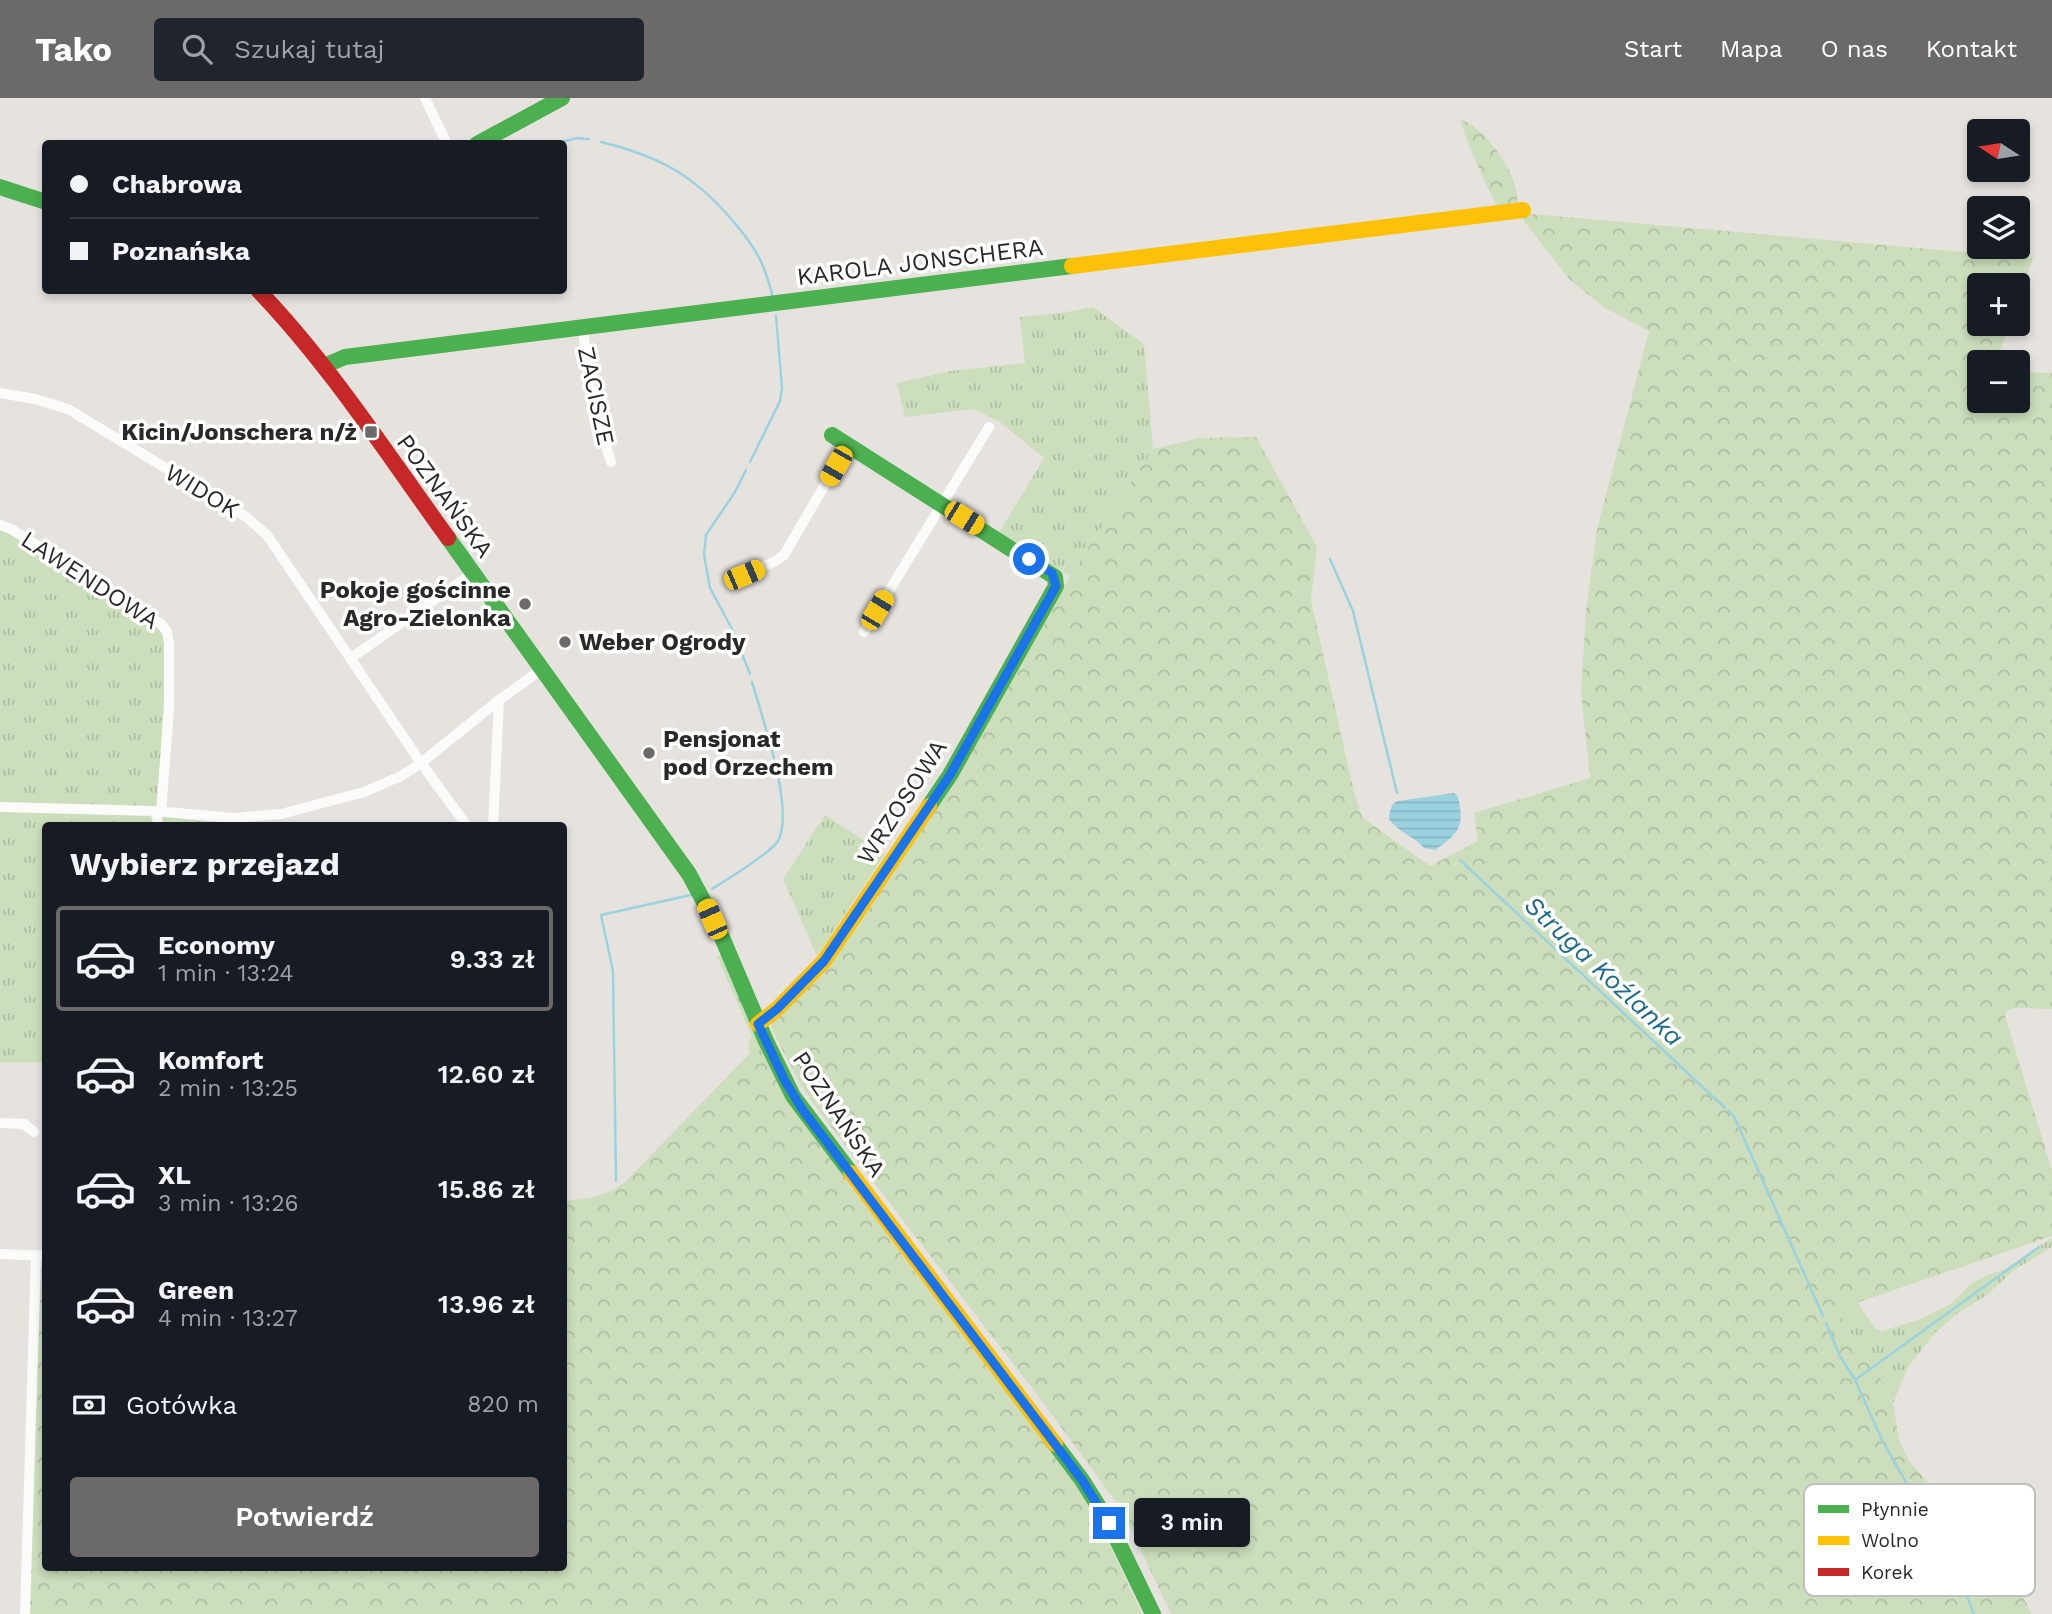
<!DOCTYPE html>
<html lang="pl">
<meta charset="utf-8">
<style>
:root{--surface:#171b24;--page:#20242c;--text:#f1f3f6;--muted:#9ea1a6;--line:#363941;--accent:#6b6a69}
body{margin:0;font-family:"Work Sans",sans-serif;background:var(--page);color:var(--text);height:100vh;display:flex;flex-direction:column;font-size:26px;white-space:nowrap}
*{box-sizing:border-box;margin:0}
p{font-size:23px;color:var(--muted)}
.icon{flex:none;width:38px;height:38px;fill:none;stroke:currentColor;stroke-width:2;stroke-linecap:round;stroke-linejoin:round}
.map{position:relative;flex:1;overflow:hidden}
.panel{position:absolute;left:42px;top:724px;width:525px;height:749px;display:flex;flex-direction:column;background:var(--surface);border-radius:7px;box-shadow:0 4px 10px #0003}
.panel>*{flex:none}
.hud{position:absolute;left:42px;top:42px;width:525px;height:154px;border-radius:7px;box-shadow:0 4px 10px #0003;display:grid;align-content:center;height:154px;padding:0 28px;background:var(--surface)}
.needle{width:46px;rotate:282deg}
.fabs{position:absolute;left:1967px;top:21px;display:grid;gap:14px}
.fabs a{display:grid;place-items:center;width:63px;height:63px;border-radius:7px;background:var(--surface);box-shadow:0 4px 10px #0003;font-size:35px}
.end{position:absolute;width:32px;height:32px;margin:-16px;border:9px solid #1a73e8;background:#fff;box-shadow:0 0 0 4px #fff}
.from{border-radius:50%}
.bubble{position:absolute;height:49px;border-radius:7px;background:var(--surface);box-shadow:0 4px 10px #0003;font-size:23px;font-weight:600;line-height:49px;text-align:center}
.car{position:absolute;width:21px;height:42px;margin:-21px -10px;border-radius:9px;box-shadow:0 0 5px 2px #0007;background:linear-gradient(#f5c518 24%,#345 0 40%,#f5c518 0 76%,#345 0 86%,#f5c518 0)}
.hud b{display:flex;align-items:center;gap:24px;height:66px;font-size:26px}
.hud b+b{border-top:2px solid var(--line)}
.hud i{width:18px;height:18px;background:var(--text)}
ul{padding:0;list-style:none}
li{display:flex;align-items:center;gap:21px;height:105px;margin:0 14px 10px;padding:0 14px;border:4px solid transparent;border-radius:7px}
li div{flex:1}
li b{display:block;font-size:26px}
li em{font-style:normal;font-weight:600}
li.active{border-color:var(--accent)}
li>.icon{width:63px;height:63px;stroke-width:1.5}
h2{padding:0 28px;font-size:32px;line-height:84px}
.pay{display:flex;align-items:center;gap:18px;height:77px;padding:0 28px;font-size:26px}
.pay p{margin-inline-start:auto}
.action{display:flex;gap:14px;margin-top:auto;padding:14px 28px}
.action a{flex:1;height:80px;border-radius:7px;background:var(--accent);color:#fff;font-size:28px;font-weight:600;line-height:80px;text-align:center}
header{display:flex;align-items:center;gap:42px;box-sizing:border-box;height:98px;padding:0 35px;background:var(--accent);color:#fff}
header strong{font-size:33px}
nav{display:flex;gap:38px;margin-inline-start:auto;font-size:24px}
.search{width:490px;height:63px;background:var(--page);display:flex;align-items:center;gap:18px;box-sizing:border-box;padding:0 24px;border-radius:7px;color:var(--muted);font-size:26px}
.map>svg:first-child{display:block}
.grass{fill:url(#grass-tufts)}
.forest{fill:url(#forest-crowns)}
.water{fill:url(#water-rules)}
.lines{fill:none;stroke-linecap:round;stroke-linejoin:round}
.stream{stroke:#9bd2e0;stroke-width:2.5}
.street{stroke:#fbfbfa;stroke-width:10}
.fast{stroke:#4caf50;stroke-width:16}
.slow{stroke:#ffc107;stroke-width:16}
.jam{stroke:#c62828;stroke-width:16}
.route{stroke:#1a73e8;stroke-width:9}
.poi-dot{fill:#6b6a69;stroke:#fff;stroke-width:2.5}
.labels{text-anchor:middle;dominant-baseline:central;stroke-width:7;stroke-linejoin:round;paint-order:stroke}
.street-label{font-size:24px;fill:#292929;stroke:#fff}
.poi-label{font-size:24px;font-weight:bold;fill:#292929;stroke:#fff;text-anchor:end}
.water-label{font-size:26px;font-style:italic;fill:#1d6b89;stroke:#fff}
.key{fill:#fff;stroke:#bfbfbf;stroke-width:2}
.key-label{font-size:19px;fill:#292929}
</style>
<header>
<strong>Tako</strong>
<div class="search"><svg class="icon" aria-label="search" viewBox="0 0 24 24"><circle cx="10" cy="10" r="6"/><path d="M15 15l6 6"/></svg>Szukaj tutaj</div>
<nav><a>Start</a><a>Mapa</a><a>O nas</a><a>Kontakt</a></nav>
</header>
<div class="map">
<svg width="2052" height="1516" viewBox="0 0 2052 1516">
<defs>
<pattern id="grass-tufts" width="24" height="20" patternUnits="userSpaceOnUse" patternTransform="scale(1.75)"><rect width="24" height="20" fill="#ccdebc"/><path d="M3 7l-1-3M5 7V3M7 7l1-3M15 17l-1-3M17 17v-4M19 17l1-3" fill="none" stroke="#afbea2"/></pattern>
<pattern id="forest-crowns" width="20" height="18" patternUnits="userSpaceOnUse" patternTransform="scale(1.75)"><rect width="20" height="18" fill="#ccdebc"/><path d="M2 6a3 3 0 1 1 6 0M12 15a3 3 0 1 1 6 0" fill="none" stroke="#afbea2"/></pattern>
<pattern id="water-rules" width="6" height="5" patternUnits="userSpaceOnUse" patternTransform="scale(1.75)"><rect width="6" height="5" fill="#9bd2e0"/><path d="M0 2.5h6" fill="none" stroke="#86b4c0"/></pattern>
</defs>
<rect width="100%" height="100%" fill="#e6e3df"/>
<path class="grass" d="M1093,209L1144,246L1153,351L1070,478L999,435L1044,360L1000,324L973,311L905,319L897,285L950,273L1025,265L1020,219L1061,215Z
M0,431L7,432L156,526L163,534L167,547L157,718L233,727L46,728L45,964H0Z
M825,717L885,756L817,858L783,781Z
M717,858H723L766,960L750,955L748,946L752,939Z
M2052,1140V1149L2014,1172L1987,1197L1959,1214L1935,1235L1908,1269L1893,1305L1862,1245L1850,1234L1841,1220L1843,1211L1859,1204L1860,1209L1876,1231L1882,1233L1921,1221L1952,1205L1969,1187L1985,1178L2005,1171Z"/>
<path class="forest" d="M1461,22C1485,28 1525,84 1516,108L1501,113C1491,100 1463,37 1461,22Z
M1531,116L2033,160L2018,204V187H1979V226H2010L1996,264H1979V303H2018V274L2052,275V911L2016,910L2006,913L2005,918L2052,1073V1138L1859,1204L1844,1211L1841,1220L1850,1234L1862,1245L1893,1305L1899,1342L1909,1363L1999,1464L2017,1488L2032,1516H1171L1122,1412L1035,1294L812,1004L799,984L774,936L770,923L953,680L1070,478L1153,351L1199,340L1256,339L1317,449L1311,502L1354,694L1362,719L1430,768L1478,743L1474,715L1590,680L1581,595L1586,512L1597,431L1649,233L1605,210L1570,182L1520,118Z
M750,955L766,960L803,1023L842,1077L1080,1392L1108,1443L1142,1516H28L41,1171L45,1167L46,1470H564V1103C588,1101 605,1099 625,1084Z"/>
<path class="water" d="M1454,695L1458,699C1465,729 1459,735 1435,752L1424,750C1414,738 1399,735 1389,721C1390,713 1390,706 1398,703Z"/>
<g class="lines">
<path class="stream" d="M601,44C659,58 694,77 733,123C745,137 756,151 763,168C767,178 770,189 773,199
M554,46L577,40L589,41
M750,364L780,303L782,290L776,218
M746,372L735,394L706,437L704,457L710,490L732,531L750,576
M1330,461L1353,513L1397,695
M1460,762L1725,1010
M712,791C726,782 771,755 778,743C795,712 762,619 752,584
M1728,1013L1734,1018L1823,1218
M616,1083L613,873L601,817L691,797
M1826,1225L1840,1258L1855,1282L1882,1342L1957,1474L1974,1516
M1855,1282L2039,1149"/>
<path class="street" d="M425,0L447,46
M583,231L592,306L611,364
M0,295L35,301L68,311L245,418L267,437L421,665L467,728
M0,427L11,431L161,526L167,534L169,545V611L161,714
M744,477L776,463L784,457L848,347
M864,534L989,329
M351,560L473,475
M0,709L155,713L234,720L281,716L364,694L401,678L421,665L499,602
M155,713L159,728
M493,728L499,602L542,571
M0,1025L24,1026L34,1034
M0,1156L46,1158
M25,1516L36,1157"/>
<path class="fast" d="M477,46L562,0
M0,89L46,104
M324,268L345,259L1072,168
M832,337L1055,479L1056,488L950,677L929,708
M448,440L689,776L718,830L766,943L793,998L851,1075
M1055,1346L1082,1382L1109,1425L1153,1516"/>
<path class="slow" d="M1072,168L1523,112
M758,926L777,911L824,863L929,708
M851,1075L1055,1346"/>
<path class="jam" d="M258,192C330,267 387,356 448,440"/>
</g>
<g class="lines">
<path class="route" d="M1029,461L1052,475L1056,488L950,677L824,863L777,911L758,926L785,983L802,1011L1082,1382L1109,1425"/>
</g>
<g class="poi-dot">
<rect x="364" y="327" width="14" height="14" rx="3.5"/>
<circle cx="525" cy="506" r="7"/>
<circle cx="565" cy="544" r="7"/>
<circle cx="649" cy="655" r="7"/>
</g>
<g class="labels">
<g class="street-label">
<text transform="translate(920 164) rotate(-7)">KAROLA JONSCHERA</text>
<text transform="translate(596 298) rotate(78)">ZACISZE</text>
<text transform="translate(202 393) rotate(31)">WIDOK</text>
<text transform="translate(445 398) rotate(54)">POZNAŃSKA</text>
<text transform="translate(90 482) rotate(33)">LAWENDOWA</text>
<text transform="translate(902 704) rotate(-57)">WRZOSOWA</text>
<text transform="translate(839 1016) rotate(56)">POZNAŃSKA</text>
</g>
<g class="poi-label">
<text x="357" y="334">Kicin/Jonschera n/ż</text>
<text x="511" y="492">Pokoje gościnne<tspan x="511" dy="28">Agro-Zielonka</tspan></text>
<text x="579" y="544" text-anchor="start">Weber Ogrody</text>
<text x="663" y="641" text-anchor="start">Pensjonat<tspan x="663" dy="28">pod Orzechem</tspan></text>
</g>
<g class="water-label">
<text transform="translate(1604 873) rotate(43)">Struga Koźlanka</text>
</g>
</g>
<rect x="1804" y="1386" width="231" height="112" rx="10" class="key"/>
<rect x="1818" y="1407" width="31" height="8" fill="#4caf50"/>
<rect x="1818" y="1438" width="31" height="9" fill="#ffc107"/>
<rect x="1818" y="1470" width="31" height="8" fill="#c62828"/>
<g class="key-label">
<text x="1861" y="1418">Płynnie</text>
<text x="1861" y="1449">Wolno</text>
<text x="1861" y="1481">Korek</text>
</g>
</svg>
<div class="fabs">
<a><svg class="needle" viewBox="-14 -14 28 28"><path d="M0-13l5 13h-10z" fill="#e53935"/><path d="M0 13l5-13h-10z" fill="#9ea1a6"/></svg></a>
<a><svg class="icon" aria-label="layers" viewBox="0 0 24 24"><path d="M12 4l9 5-9 5-9-5zM3 14l9 5 9-5"/></svg></a>
<a>+</a>
<a>−</a>
</div>
<i class="end from" style="left:1029px;top:461px"></i>
<i class="end" style="left:1109px;top:1425px"></i>
<div class="bubble" style="left:1134px;top:1400px;width:116px">3 min</div>
<i class="car" style="left:836px;top:368px;rotate:210deg"></i>
<i class="car" style="left:964px;top:420px;rotate:122deg"></i>
<i class="car" style="left:744px;top:477px;rotate:67deg"></i>
<i class="car" style="left:877px;top:512px;rotate:31deg"></i>
<i class="car" style="left:712px;top:821px;rotate:336deg"></i>
<div class="hud">
<b><i class="from"></i>Chabrowa</b>
<b><i></i>Poznańska</b>
</div>
<section class="panel">
<h2>Wybierz przejazd</h2>
<ul>
<li class="active"><svg class="icon" aria-label="car" viewBox="0 0 24 24"><path d="M5 17H2v-5l4-1 3-4h7l3 4 3 1v5h-3M9 17h6M6 11h13"/><circle cx="7" cy="17" r="2"/><circle cx="17" cy="17" r="2"/></svg><div><b>Economy</b><p>1 min · 13:24</p></div><em>9.33 zł</em></li>
<li><svg class="icon" aria-label="car" viewBox="0 0 24 24"><path d="M5 17H2v-5l4-1 3-4h7l3 4 3 1v5h-3M9 17h6M6 11h13"/><circle cx="7" cy="17" r="2"/><circle cx="17" cy="17" r="2"/></svg><div><b>Komfort</b><p>2 min · 13:25</p></div><em>12.60 zł</em></li>
<li><svg class="icon" aria-label="car" viewBox="0 0 24 24"><path d="M5 17H2v-5l4-1 3-4h7l3 4 3 1v5h-3M9 17h6M6 11h13"/><circle cx="7" cy="17" r="2"/><circle cx="17" cy="17" r="2"/></svg><div><b>XL</b><p>3 min · 13:26</p></div><em>15.86 zł</em></li>
<li><svg class="icon" aria-label="car" viewBox="0 0 24 24"><path d="M5 17H2v-5l4-1 3-4h7l3 4 3 1v5h-3M9 17h6M6 11h13"/><circle cx="7" cy="17" r="2"/><circle cx="17" cy="17" r="2"/></svg><div><b>Green</b><p>4 min · 13:27</p></div><em>13.96 zł</em></li>
</ul>
<div class="pay"><svg class="icon" aria-label="cash" viewBox="0 0 24 24"><path d="M3 7h18v10H3z"/><circle cx="12" cy="12" r="2"/></svg>Gotówka<p>820 m</p></div>
<div class="action"><a>Potwierdź</a></div>
</section>
</div>
